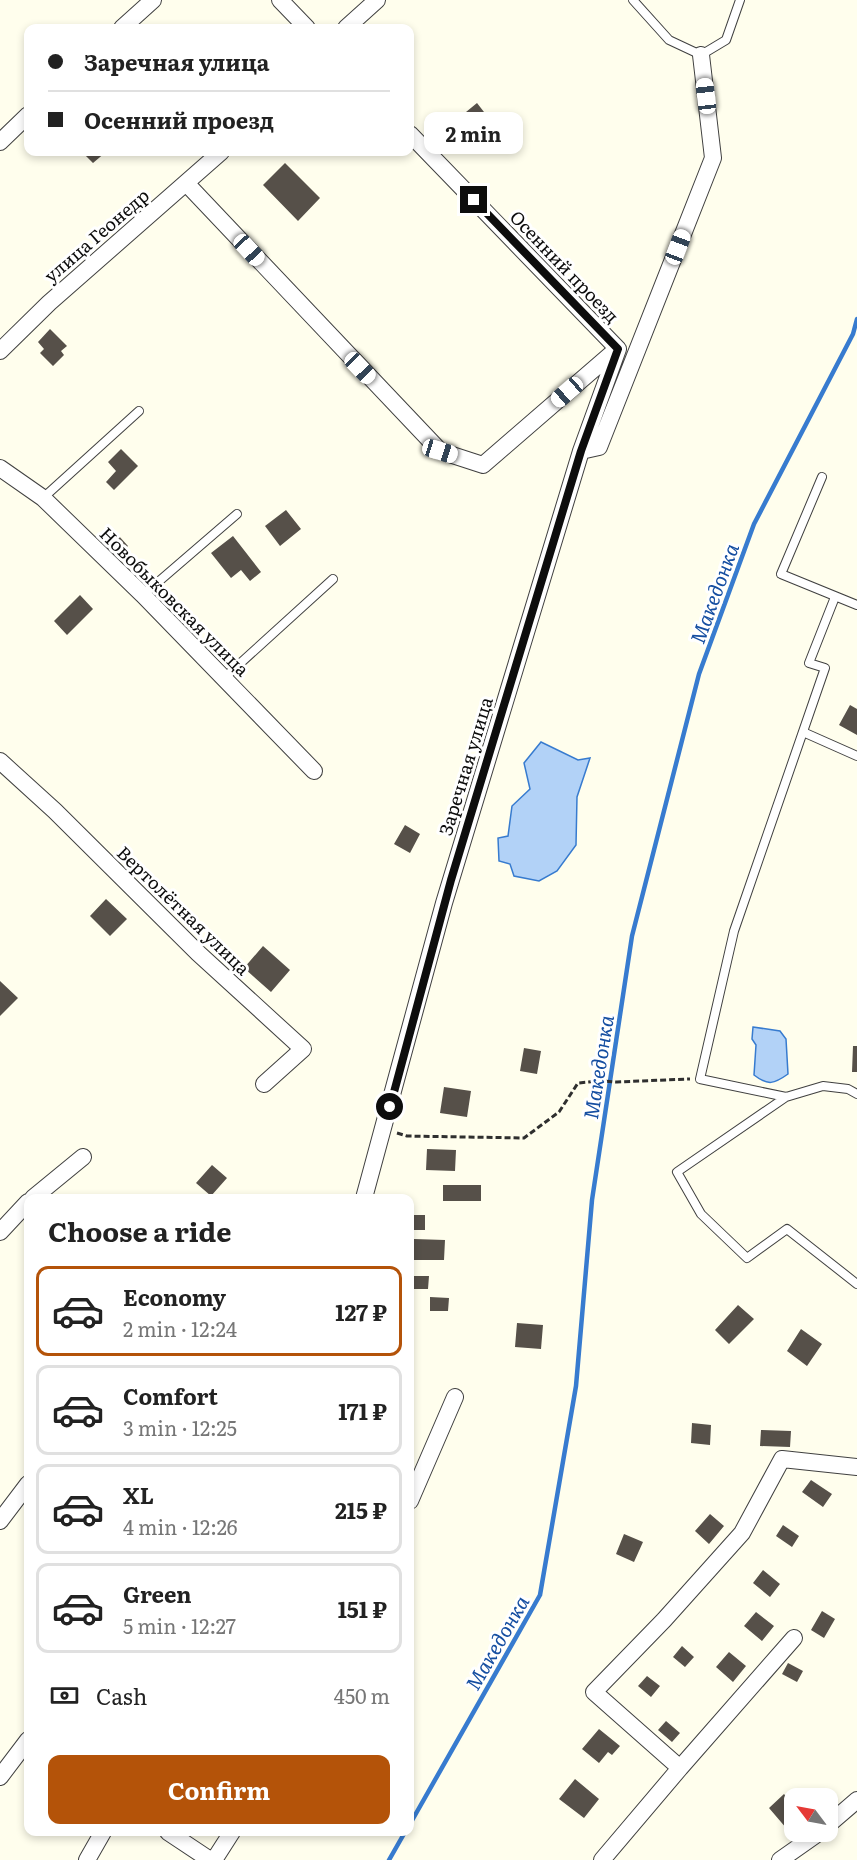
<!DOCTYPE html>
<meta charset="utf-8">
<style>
:root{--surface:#fff;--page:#f2f2f2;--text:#222;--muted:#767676;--line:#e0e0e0;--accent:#b45309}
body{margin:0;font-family:Literata,serif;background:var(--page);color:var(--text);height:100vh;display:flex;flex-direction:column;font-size:22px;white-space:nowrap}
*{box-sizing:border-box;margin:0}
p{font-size:20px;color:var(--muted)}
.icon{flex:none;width:33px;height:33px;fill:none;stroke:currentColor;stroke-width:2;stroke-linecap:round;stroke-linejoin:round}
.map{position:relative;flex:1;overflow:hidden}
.panel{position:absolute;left:24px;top:1194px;width:390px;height:642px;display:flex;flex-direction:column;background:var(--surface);border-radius:12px;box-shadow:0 3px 9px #0003}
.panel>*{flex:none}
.top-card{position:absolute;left:24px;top:24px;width:390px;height:132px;border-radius:12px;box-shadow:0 3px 9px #0003;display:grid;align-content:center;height:132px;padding:0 24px;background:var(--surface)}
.needle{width:39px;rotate:302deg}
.controls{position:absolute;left:784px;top:1788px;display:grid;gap:12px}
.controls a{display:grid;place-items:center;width:54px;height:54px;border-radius:12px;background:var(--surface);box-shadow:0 3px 9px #0003;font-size:30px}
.end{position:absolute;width:27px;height:27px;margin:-14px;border:8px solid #0d0d0d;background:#fff;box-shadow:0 0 0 3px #fff}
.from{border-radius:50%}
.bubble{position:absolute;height:42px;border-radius:12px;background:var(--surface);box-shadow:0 3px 9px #0003;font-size:20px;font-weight:700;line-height:42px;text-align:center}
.car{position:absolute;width:18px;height:36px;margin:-18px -9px;border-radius:8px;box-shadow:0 0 4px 2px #0007;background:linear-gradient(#fff 24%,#345 0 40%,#fff 0 76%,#345 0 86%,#fff 0)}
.top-card b{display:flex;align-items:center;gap:21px;height:57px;font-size:22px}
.top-card b+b{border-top:2px solid var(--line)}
.top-card i{width:15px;height:15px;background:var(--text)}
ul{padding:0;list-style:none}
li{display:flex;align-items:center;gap:18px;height:90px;margin:0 12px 9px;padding:0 12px;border:3px solid var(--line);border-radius:12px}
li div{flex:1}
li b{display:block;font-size:22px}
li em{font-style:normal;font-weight:700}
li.on{border-color:var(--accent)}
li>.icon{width:54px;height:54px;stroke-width:1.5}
h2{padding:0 24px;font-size:27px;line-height:72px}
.pay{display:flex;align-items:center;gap:15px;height:66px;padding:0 24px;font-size:22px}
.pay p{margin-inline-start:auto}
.action{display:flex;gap:12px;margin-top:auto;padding:12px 24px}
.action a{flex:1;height:69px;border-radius:12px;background:var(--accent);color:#fff;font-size:24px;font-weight:700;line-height:69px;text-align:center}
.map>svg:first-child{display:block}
.water{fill:#b2d2f7;stroke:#377bcf;stroke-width:1.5}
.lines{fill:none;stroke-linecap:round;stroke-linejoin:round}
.stream{stroke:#377bcf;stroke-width:4.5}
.building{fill:#565049}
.service-casing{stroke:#404040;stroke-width:10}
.minor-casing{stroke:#404040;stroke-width:18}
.path{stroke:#2f2f2f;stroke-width:3;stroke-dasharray:6 3;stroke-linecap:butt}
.service{stroke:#fff;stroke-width:8}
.minor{stroke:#fff;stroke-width:16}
.route{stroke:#0d0d0d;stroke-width:8}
.labels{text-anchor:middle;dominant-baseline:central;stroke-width:6;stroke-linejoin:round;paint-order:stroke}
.street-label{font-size:18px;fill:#0d0d0d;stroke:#fff}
.water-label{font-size:20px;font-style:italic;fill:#154ea1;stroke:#fff}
</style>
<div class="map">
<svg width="857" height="1860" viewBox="0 0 857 1860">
<rect width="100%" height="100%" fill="#fffeed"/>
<path class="water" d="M541,742L578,760L590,758L577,797L576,845L557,871L539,881L514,876L510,864L499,861L498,838L508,836L512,806L530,789L524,763Z
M753,1027L780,1031L786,1039L788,1074C774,1084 768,1086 754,1075L756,1045L752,1039Z"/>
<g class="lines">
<path class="stream" d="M410,1824L540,1595L576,1386L592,1200L632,936L699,674L754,524L853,334L857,319
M389,1860L405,1832"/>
</g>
<path class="building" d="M477,103L491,121L469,139L455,121Z
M82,152H106L93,163Z
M285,163L320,198L298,221L263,185Z
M50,329L67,346L61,351L64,355L53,366L40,353L44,349L38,342Z
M121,449L138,466L114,490L106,482L116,471L108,462Z
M286,510L301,529L280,546L265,526Z
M118,535L128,546L115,558L105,547Z
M233,536L261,572L250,581L241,570L231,578L211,553Z
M80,595L93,609L67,635L54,621Z
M850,705L857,709V735L839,725Z
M405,825L420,834L410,853L394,844Z
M106,899L127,919L110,936L90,916Z
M263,946L290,970L271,992L244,968Z
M0,981L18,998L0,1016Z
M853,1046H857V1072H852Z
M524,1048L541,1051L537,1074L520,1071Z
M444,1087L471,1091L467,1117L440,1113Z
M427,1149L456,1150L455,1171L426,1170Z
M212,1165L227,1178L211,1196L196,1183Z
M443,1185H481V1201H443Z
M412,1215H425V1230H411Z
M414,1239L445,1240L444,1260H414Z
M411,1276H429L428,1289H411Z
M430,1297L449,1298L448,1311H430Z
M738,1305L754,1319L729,1344L715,1330Z
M517,1323L543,1325L541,1349L515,1347Z
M801,1329L822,1344L807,1366L787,1351Z
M692,1423L711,1425L710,1445L691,1443Z
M761,1430L791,1431L790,1447L760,1446Z
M811,1480L832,1494L823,1507L802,1492Z
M710,1514L724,1526L709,1544L695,1531Z
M783,1525L799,1536L792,1547L776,1536Z
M624,1534L643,1542L634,1562L616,1554Z
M763,1570L780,1584L770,1597L753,1583Z
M822,1611L835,1619L824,1638L811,1630Z
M756,1612L774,1626L762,1641L744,1626Z
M682,1646L694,1657L685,1667L673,1657Z
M729,1652L746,1666L733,1682L716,1667Z
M788,1663L803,1671L797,1682L782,1674Z
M647,1676L660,1686L651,1697L638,1686Z
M666,1721L680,1733L672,1742L658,1730Z
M599,1729L620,1746L612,1755L608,1752L599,1763L582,1749Z
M575,1779L599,1799L584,1818L559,1799Z
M784,1794L795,1807V1832H798L793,1836L769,1808Z"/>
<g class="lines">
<defs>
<path id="service" d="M633,0L669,40L701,55L726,40L740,0
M822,477L781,574L857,605
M43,498L139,411
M143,595L237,514
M835,597L809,663L825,668L734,931L700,1079L786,1097L823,1086L848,1089L857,1094
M224,678L333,579
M803,732L857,756
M786,1097L677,1172L701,1214L747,1258L787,1229L857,1284"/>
<path id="minor" d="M280,0L307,28
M122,28L153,0
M346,28L377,0
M410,134L618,349
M0,142L28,115
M186,183L440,451L483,465L617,349
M0,351L49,303L221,152
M581,451L599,447L713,158L701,55
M0,468L43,498L143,595L314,771
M0,761L55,811L198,953L303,1049L264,1084
M33,1198L83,1157
M364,1198L444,903L581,451L618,349
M0,1232L28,1202
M410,1501L455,1397
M0,1521L28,1484
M680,1768L794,1638
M0,1777L28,1740
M828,1825L857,1800
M168,1832L210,1860
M87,1860L103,1832
M214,1860L232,1832
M602,1860L680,1768L594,1692L664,1620L742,1533L782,1459L857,1467
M780,1860L820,1832"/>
</defs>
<use href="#service" class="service-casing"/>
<use href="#minor" class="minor-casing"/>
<path class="path" d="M397,1133L407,1136L524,1138L559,1112L578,1083L600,1081L617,1082L690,1079"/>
<use href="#service" class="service"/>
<use href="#minor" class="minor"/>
</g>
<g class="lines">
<path class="route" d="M390,1107L451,880L581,451L618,349L474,200"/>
</g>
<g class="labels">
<g class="street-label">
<text transform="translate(96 235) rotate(-41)">улица Геонедр</text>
<text transform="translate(565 266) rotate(46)">Осенний проезд</text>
<text transform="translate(175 601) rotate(45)">Новобыковская улица</text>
<text transform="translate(465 766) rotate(-73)">Заречная улица</text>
<text transform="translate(184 910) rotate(44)">Вертолётная улица</text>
</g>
<g class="water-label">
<text transform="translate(713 593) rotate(-70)">Македонка</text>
<text transform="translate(597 1067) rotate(-81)">Македонка</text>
<text transform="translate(496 1642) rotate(-60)">Македонка</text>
</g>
</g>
</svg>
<div class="controls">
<a><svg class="needle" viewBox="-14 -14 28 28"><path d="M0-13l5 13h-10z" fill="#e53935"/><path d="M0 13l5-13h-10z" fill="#767676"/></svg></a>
</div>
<i class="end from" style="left:390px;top:1107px"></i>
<i class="end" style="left:474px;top:200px"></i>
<div class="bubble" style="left:424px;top:112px;width:99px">2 min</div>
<i class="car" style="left:706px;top:96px;rotate:353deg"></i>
<i class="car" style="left:678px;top:247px;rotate:21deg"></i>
<i class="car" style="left:249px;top:250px;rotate:137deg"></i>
<i class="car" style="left:360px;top:368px;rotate:136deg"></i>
<i class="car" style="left:567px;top:392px;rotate:229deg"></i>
<i class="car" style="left:440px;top:451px;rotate:107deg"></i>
<div class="top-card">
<b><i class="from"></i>Заречная улица</b>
<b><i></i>Осенний проезд</b>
</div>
<section class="panel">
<h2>Choose a ride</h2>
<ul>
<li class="on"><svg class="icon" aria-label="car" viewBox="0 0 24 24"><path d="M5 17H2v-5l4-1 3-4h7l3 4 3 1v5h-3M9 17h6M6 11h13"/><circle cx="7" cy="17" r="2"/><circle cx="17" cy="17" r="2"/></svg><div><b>Economy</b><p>2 min · 12:24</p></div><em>127 ₽</em></li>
<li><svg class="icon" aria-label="car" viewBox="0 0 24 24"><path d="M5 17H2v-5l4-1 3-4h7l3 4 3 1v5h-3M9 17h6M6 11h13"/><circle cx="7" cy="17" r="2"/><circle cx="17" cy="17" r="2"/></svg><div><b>Comfort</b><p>3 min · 12:25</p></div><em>171 ₽</em></li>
<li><svg class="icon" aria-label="car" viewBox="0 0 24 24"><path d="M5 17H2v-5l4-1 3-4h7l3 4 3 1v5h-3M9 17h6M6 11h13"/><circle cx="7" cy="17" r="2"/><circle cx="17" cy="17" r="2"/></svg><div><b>XL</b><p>4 min · 12:26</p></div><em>215 ₽</em></li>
<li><svg class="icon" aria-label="car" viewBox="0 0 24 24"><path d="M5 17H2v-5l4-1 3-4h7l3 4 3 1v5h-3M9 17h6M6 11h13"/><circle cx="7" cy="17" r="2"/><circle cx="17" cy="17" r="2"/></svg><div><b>Green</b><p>5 min · 12:27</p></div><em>151 ₽</em></li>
</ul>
<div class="pay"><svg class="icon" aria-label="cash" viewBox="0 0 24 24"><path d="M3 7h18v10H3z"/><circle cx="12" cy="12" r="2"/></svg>Cash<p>450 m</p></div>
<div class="action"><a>Confirm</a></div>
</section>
</div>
